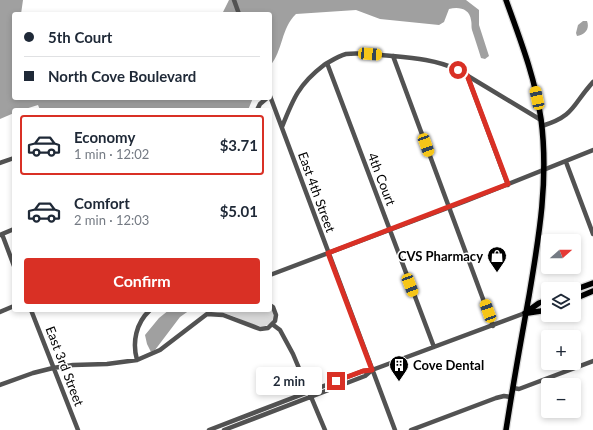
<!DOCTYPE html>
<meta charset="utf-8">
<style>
:root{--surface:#fff;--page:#f2f2f3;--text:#1f2937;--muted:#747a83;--line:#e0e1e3;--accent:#d93025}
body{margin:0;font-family:Lato,sans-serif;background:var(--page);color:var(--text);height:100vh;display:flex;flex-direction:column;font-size:15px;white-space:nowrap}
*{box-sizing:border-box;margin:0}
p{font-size:13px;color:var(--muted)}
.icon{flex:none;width:22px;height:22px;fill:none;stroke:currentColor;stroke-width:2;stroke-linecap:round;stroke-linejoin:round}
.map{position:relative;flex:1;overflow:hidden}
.panel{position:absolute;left:12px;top:108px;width:260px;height:204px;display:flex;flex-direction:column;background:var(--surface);border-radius:4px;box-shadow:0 2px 6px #0003}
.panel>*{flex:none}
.top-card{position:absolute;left:12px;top:12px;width:260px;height:88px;border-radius:4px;box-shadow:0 2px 6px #0003;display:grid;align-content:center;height:88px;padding:0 12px;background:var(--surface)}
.needle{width:26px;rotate:69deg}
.controls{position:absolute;left:541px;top:234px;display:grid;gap:8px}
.controls a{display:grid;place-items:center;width:40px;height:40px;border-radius:4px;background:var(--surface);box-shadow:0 2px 6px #0003;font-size:20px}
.end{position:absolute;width:18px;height:18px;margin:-9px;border:5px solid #d93025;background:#fff;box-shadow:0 0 0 2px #fff}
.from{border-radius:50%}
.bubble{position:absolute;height:28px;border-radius:4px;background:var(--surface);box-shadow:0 2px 6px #0003;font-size:13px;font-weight:700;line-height:28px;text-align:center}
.car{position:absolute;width:12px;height:24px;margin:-12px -6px;border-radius:5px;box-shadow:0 0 3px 1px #0007;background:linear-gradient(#f5c518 24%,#345 0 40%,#f5c518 0 76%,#345 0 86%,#f5c518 0)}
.top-card b{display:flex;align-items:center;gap:14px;height:38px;font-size:15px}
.top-card b+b{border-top:1px solid var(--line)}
.top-card i{width:10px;height:10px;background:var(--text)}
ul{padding:7px 0 0;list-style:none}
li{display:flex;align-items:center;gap:12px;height:60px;margin:0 8px 6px;padding:0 4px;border:2px solid transparent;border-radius:4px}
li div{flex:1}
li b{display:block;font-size:15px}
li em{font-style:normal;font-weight:700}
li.current{border-color:var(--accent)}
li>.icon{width:36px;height:36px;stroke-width:1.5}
.button{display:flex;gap:8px;margin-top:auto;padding:8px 12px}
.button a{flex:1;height:46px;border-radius:4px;background:var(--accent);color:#fff;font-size:16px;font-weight:700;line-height:46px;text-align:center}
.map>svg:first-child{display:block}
.green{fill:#d9d9d9}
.water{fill:#a0a0a0}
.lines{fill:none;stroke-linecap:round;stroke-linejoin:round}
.major-casing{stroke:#dbdbdb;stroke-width:8}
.minor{stroke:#525252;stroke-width:4.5}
.major{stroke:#000;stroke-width:5.5}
.route{stroke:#d93025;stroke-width:5}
.labels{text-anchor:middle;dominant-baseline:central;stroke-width:3;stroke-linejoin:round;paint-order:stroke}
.street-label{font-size:13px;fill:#000;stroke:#fff}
.poi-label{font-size:13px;font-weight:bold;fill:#000;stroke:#fff;text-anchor:end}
</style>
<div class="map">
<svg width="593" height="430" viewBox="0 0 593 430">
<rect width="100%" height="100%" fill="#fff"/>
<path class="green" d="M270,308C273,311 275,315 273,320C271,324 267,326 263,326C254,327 239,318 230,315C224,313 218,313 212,310H270Z"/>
<path class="water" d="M0,0H23L21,14H14V98H253L248,110H40L38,105L22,110H14V113L0,119Z
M229,0H466L479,10V25L489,56L485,59L481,58C478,48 475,39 472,30C471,26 472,24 471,20C470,9 459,6 449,9L444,22L439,25L380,19L356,10L296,14C281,28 283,51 270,66V14H222Z
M583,21H587C590,29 585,35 577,36L576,33L578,25Z
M169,310H190L180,317L155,350L151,352L147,344L145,335L159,318Z"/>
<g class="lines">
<defs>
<path id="major" d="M506,0C520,39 535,77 541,119C549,179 539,237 529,296C521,340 513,385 506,430
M574,290L593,283
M574,299L593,291
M525,313L539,303L548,300
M528,313L541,311L548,308"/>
</defs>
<use href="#major" class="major-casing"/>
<path class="minor" d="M234,0L239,14
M393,56L493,326
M327,63L434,347
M467,75L508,185
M270,96L395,430
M257,110L260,104L267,98
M542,126C575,116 572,105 593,82
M282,127C293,99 299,84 324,65C331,61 338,56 346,54C361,52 377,55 392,56C414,58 437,60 458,70L541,120
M566,162L593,234
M0,163L14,158
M2,234L14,266
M0,235L14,229
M270,275L466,201L593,150
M31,310L78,430
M0,312L14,306
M272,324L280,330L293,354L325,430
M137,360C132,342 136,323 150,310
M0,385L33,373L53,368L73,365L107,364L137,360L160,350L207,314L223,315L260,329L268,328L275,321L276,315L273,307L270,305
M513,388L519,389L593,361
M209,430L363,371L372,370L525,313
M224,430L365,376L372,370
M411,430L496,398L504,396L511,397"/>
<use href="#major" class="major"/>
</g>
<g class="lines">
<path class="route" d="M336,381L363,371L372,370L328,253L508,184L467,75L458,70"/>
</g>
<defs>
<symbol id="shop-pin" viewBox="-11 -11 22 30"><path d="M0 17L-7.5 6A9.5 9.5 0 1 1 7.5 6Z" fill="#000" stroke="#fff"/><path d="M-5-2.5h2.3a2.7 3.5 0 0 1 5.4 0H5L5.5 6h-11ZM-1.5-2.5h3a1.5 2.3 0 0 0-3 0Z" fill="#fff"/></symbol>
<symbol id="building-pin" viewBox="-11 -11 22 30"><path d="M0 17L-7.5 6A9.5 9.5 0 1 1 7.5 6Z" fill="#000" stroke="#fff"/><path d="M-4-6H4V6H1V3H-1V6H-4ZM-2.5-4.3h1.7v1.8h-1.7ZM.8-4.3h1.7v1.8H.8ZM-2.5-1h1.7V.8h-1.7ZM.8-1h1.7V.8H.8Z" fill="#fff"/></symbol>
</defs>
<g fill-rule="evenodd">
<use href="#shop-pin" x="486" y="245" width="22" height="30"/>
<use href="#building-pin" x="388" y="354" width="22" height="30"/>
</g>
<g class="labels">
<g class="street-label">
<text transform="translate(382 179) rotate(69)">4th Court</text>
<text transform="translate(317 192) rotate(70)">East 4th Street</text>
<text transform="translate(65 366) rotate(69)">East 3rd Street</text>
</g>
<g class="poi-label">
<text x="483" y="256">CVS Pharmacy</text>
<text x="413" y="365" text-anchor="start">Cove Dental</text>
</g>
</g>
</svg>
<div class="controls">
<a><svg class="needle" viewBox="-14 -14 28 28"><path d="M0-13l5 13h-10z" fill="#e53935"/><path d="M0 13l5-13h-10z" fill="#747a83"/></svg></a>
<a><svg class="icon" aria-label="layers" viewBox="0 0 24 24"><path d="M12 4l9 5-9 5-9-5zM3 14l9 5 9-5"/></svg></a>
<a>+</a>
<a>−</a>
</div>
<i class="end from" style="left:458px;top:70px"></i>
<i class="end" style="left:336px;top:381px"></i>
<div class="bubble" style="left:256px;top:367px;width:66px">2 min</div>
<i class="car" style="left:370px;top:54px;rotate:94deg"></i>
<i class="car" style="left:537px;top:98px;rotate:348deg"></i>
<i class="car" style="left:426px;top:145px;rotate:160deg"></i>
<i class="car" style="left:410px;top:285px;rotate:159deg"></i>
<i class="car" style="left:488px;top:311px;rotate:340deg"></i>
<div class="top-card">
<b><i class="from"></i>5th Court</b>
<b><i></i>North Cove Boulevard</b>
</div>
<section class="panel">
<ul>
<li class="current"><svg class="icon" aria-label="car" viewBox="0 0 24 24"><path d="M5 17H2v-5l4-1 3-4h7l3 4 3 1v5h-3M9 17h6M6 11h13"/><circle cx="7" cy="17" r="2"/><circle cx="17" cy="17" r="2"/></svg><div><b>Economy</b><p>1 min · 12:02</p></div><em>$3.71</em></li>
<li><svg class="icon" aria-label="car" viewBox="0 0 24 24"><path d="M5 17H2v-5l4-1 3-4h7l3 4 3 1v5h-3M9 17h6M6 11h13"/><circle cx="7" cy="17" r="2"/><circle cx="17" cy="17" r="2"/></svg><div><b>Comfort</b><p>2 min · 12:03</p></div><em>$5.01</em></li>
</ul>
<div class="button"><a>Confirm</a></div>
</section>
</div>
